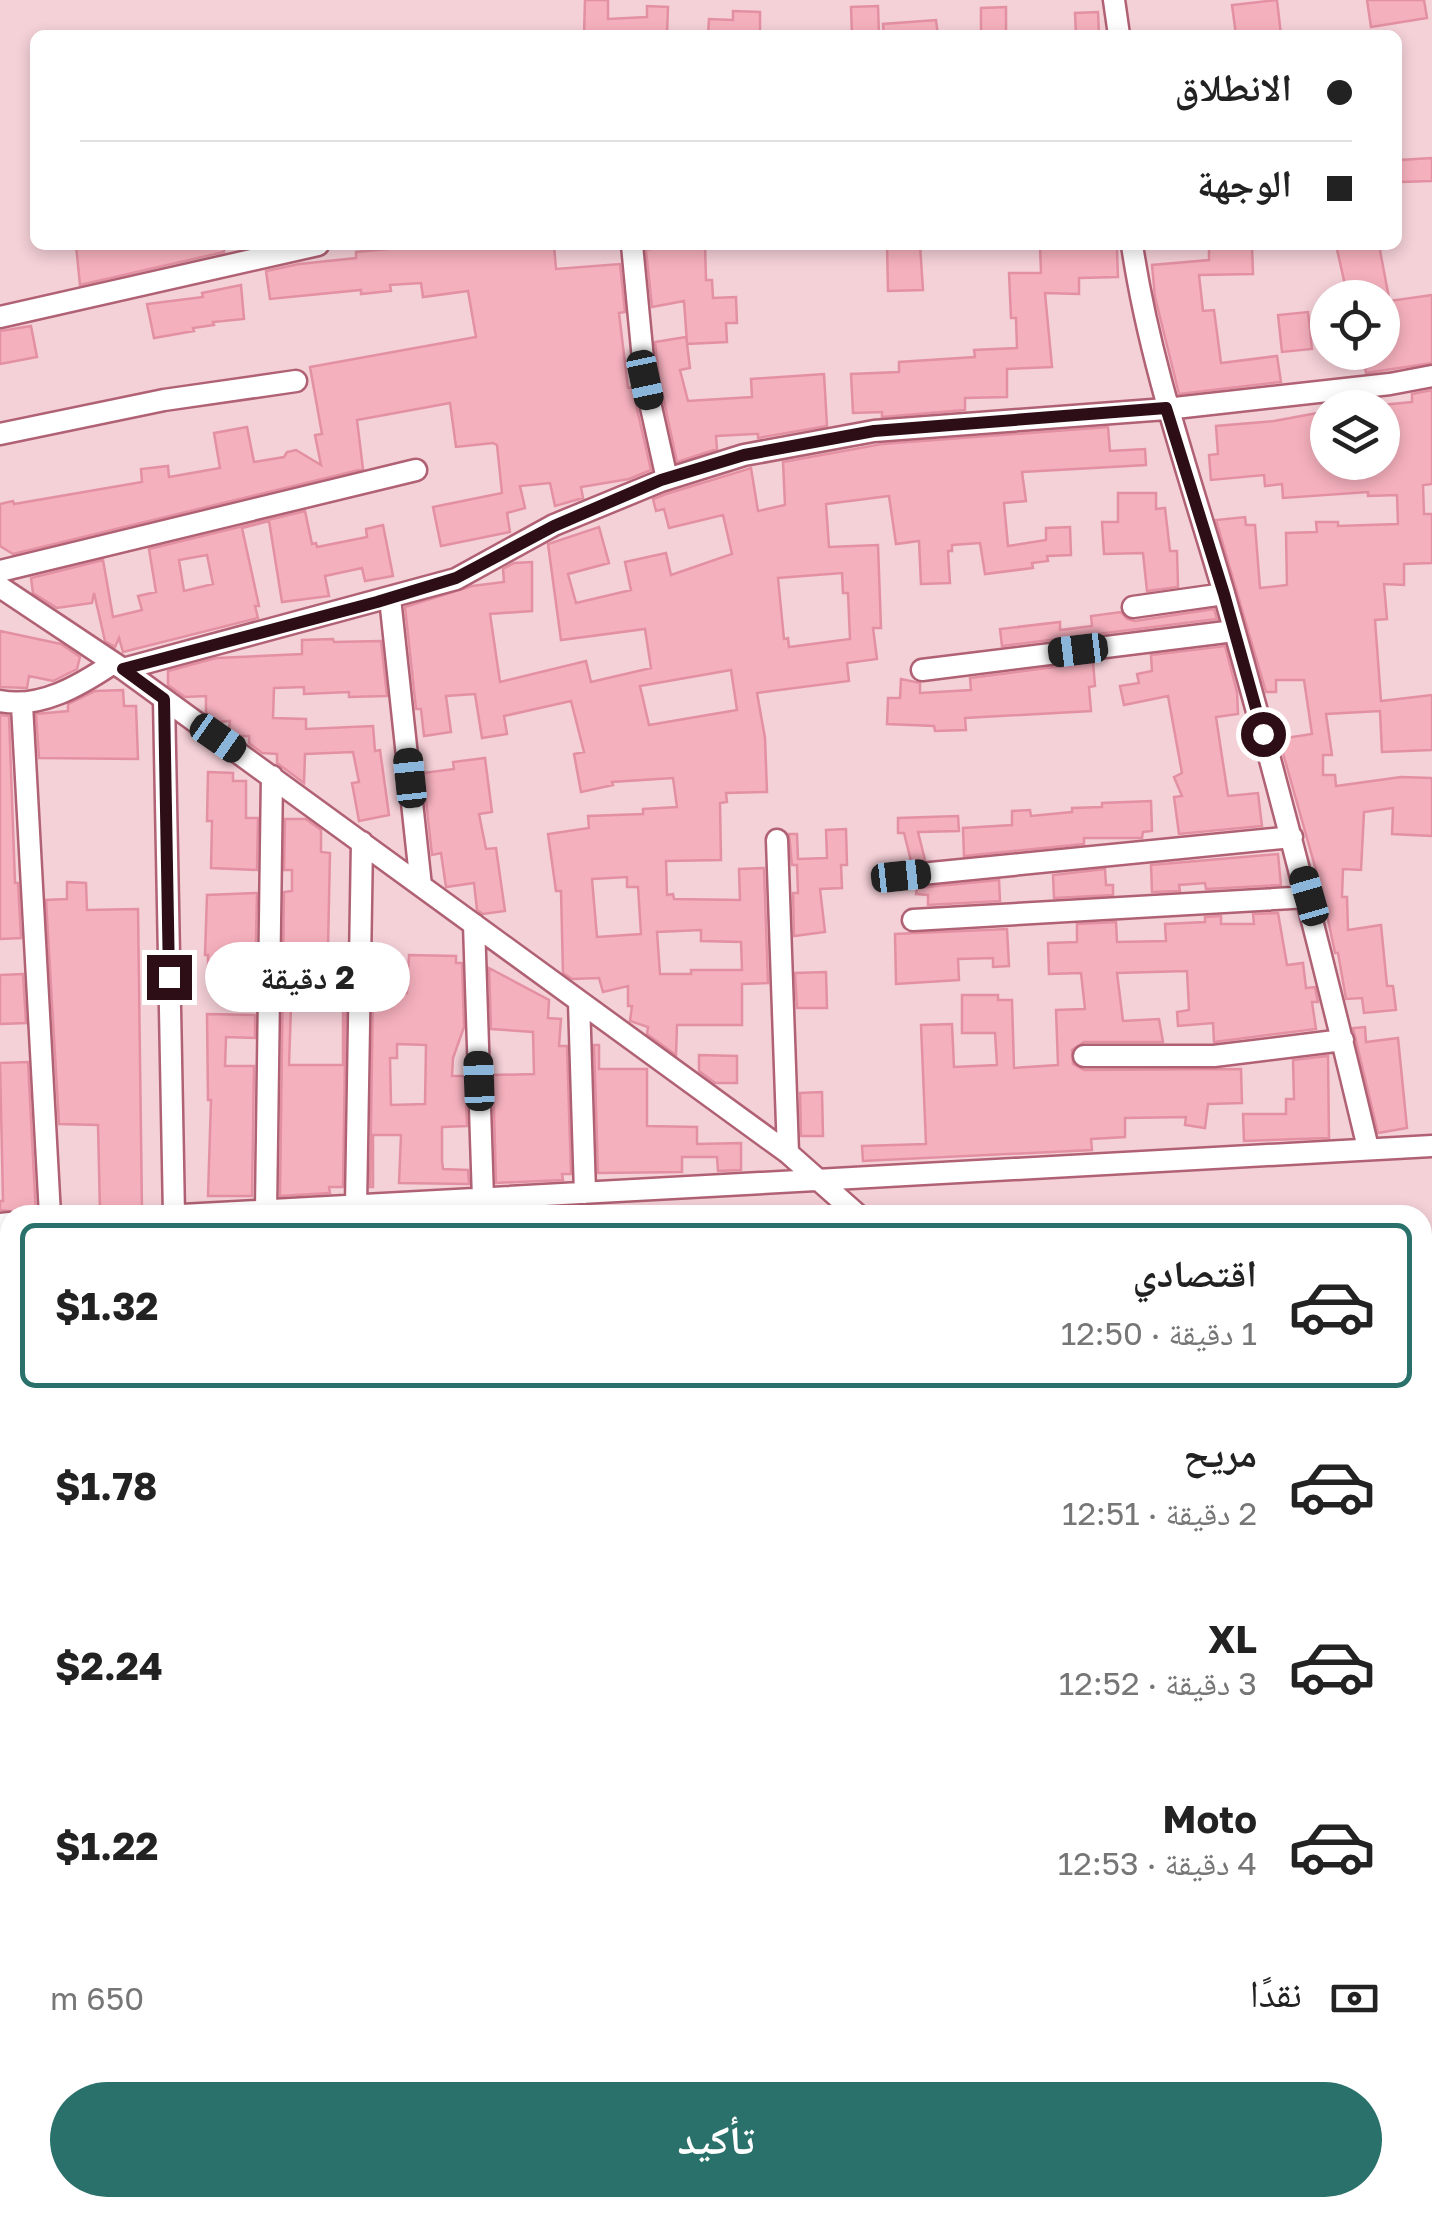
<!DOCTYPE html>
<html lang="ar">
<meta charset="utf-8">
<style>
:root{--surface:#fff;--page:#f2f2f2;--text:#222;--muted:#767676;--line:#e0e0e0;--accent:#29716a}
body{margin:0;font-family:"Golos Text","Noto Naskh Arabic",sans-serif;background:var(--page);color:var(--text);direction:rtl;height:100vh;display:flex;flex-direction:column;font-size:38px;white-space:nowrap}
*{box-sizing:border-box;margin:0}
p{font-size:32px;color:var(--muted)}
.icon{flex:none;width:55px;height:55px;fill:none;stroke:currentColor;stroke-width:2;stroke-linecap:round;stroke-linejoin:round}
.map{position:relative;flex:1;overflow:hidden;direction:ltr}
.drawer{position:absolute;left:0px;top:1205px;width:1432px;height:1012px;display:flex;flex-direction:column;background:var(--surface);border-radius:30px 30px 0 0;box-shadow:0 5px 15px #0003;direction:rtl}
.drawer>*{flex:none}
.top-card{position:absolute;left:30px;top:30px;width:1372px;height:220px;border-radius:15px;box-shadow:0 5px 15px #0003;direction:rtl;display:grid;align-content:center;height:220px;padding:0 50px;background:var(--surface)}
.tools{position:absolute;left:1310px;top:280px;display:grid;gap:20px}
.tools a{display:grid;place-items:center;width:90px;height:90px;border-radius:50%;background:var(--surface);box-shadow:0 5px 15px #0003;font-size:50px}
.end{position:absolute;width:45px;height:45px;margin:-22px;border:12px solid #2d0e16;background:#fff;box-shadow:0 0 0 5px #fff}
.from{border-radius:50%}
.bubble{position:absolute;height:70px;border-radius:35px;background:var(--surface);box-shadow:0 5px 15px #0003;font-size:32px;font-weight:700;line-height:70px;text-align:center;direction:rtl}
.car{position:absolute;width:30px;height:60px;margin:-30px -15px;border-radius:12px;box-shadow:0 0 8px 2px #0007;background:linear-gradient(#222 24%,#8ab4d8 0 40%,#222 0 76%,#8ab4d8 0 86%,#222 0)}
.top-card b{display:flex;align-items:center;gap:35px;height:95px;font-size:38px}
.top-card b+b{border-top:2px solid var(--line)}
.top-card i{width:25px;height:25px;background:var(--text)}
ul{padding:18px 0 0;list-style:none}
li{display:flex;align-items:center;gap:30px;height:165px;margin:0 20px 15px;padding:0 30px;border:5px solid transparent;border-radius:15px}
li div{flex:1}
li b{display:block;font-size:38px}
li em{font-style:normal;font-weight:700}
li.selected{border-color:var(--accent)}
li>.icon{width:90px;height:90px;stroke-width:1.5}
.pay{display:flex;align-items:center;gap:25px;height:110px;padding:0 50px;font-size:38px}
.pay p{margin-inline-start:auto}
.cta{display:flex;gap:20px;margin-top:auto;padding:20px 50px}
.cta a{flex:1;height:115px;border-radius:60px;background:var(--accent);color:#fff;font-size:40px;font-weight:700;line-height:115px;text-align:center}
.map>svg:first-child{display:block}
.built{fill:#fac0cb}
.building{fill:#f5b0bd;stroke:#e390a2;stroke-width:2.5;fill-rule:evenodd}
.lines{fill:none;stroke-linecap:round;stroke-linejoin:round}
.minor-casing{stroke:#b06173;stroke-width:25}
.minor{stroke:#fff;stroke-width:20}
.route{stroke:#2d0e16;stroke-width:12}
</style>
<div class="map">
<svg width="1432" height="2217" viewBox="0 0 1432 2217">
<rect width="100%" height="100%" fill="#f4d0d7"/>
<path class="built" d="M10,1832V2208H458L460,2217H0V1834Z"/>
<path class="building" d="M585,0H608V19L647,17V6L668,7L667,35H584Z
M1277,0L1281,35H1236L1232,5Z
M1367,0H1424L1427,18L1371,27Z
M878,6L879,35H852L851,7Z
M1006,7V35H981V8Z
M733,11L760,12V35H708L709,19L733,20Z
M1098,12L1099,35H1076L1075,13Z
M936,20L938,35H884L883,24Z
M1432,158V181L1401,182L1400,160Z
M76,245H224V252L80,285Z
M399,245H554L556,269L620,264L625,312L619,313L628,388L632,387L651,470L629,479L581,487L583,498L555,506L550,483L520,486L525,508L507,513L510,532L441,546L433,507L502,493L497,445L493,443L456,447L450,403L357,420L363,469L13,554L0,546V504L13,501L14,504L142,482L141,469L168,466L169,477L220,468L214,433L247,427L254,462L284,457L287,452L296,450L321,465L315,435L322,434L310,367L476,337L468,291L423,297L421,283L390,285L391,291L361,294V290L270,299L266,271L299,264L356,258V252L399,248Z
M672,245H705L706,280H712L713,298L736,297L737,323H726L727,342L687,344L690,368L680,370L688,401L752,397L751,379L824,374L827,426L758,438V434H754L716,436L717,449L677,462L659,378L655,342L686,337L687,343L684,301L652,307L646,250Z
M887,245H920L923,290L888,291Z
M1040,245H1115L1117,251L1118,277L1079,278V294L1045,293L1052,367L1007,369V397L965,398V410L882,417V412L853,413L851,374L899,372V362L975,357L974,350L1017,348L1016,318H1011L1009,273H1041Z
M1336,245H1379L1389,298H1348Z
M1209,246H1252L1253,274L1199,275L1203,311L1214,310L1221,363L1277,356L1281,382L1179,394L1155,297L1152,265L1209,260Z
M241,285L244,319L213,322L214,325L193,328L194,331L154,338L147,304L203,297L202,293Z
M1432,295V363L1366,373L1362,352H1382V346L1386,345L1382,302Z
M1308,312L1312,349L1282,352L1278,315Z
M31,326L37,357L0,364V331Z
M1432,390V484L1423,485L1424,514H1432V563L1404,564V585L1384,584L1387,619L1375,620L1381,701L1432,695V750L1382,752L1380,711L1326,714L1332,755H1323V775H1335L1336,786L1401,777L1432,778V836L1392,834L1393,808L1364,812L1361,870L1343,869L1342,897H1347L1348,930L1381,925L1387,986H1393L1396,1010L1364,1013L1362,998L1346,999L1338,953H1335L1323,895L1279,739L1312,734L1304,680H1276V692H1266L1216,520L1245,517L1246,525H1255L1260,588L1287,585L1286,533L1317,532L1316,522H1338V526L1398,524L1397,495L1368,496V492L1283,498L1282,484L1265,486L1264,475L1211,480L1209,455L1218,454L1216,426L1274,421L1328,411V462H1382V405L1412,402V394Z
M1108,427L1110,451L1145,449L1146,465L1022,472L1026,501L1004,503L1008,546L1046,540V528L1070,527L1071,555L1047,556L1048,561L1032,563L1033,568L985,574L980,543L952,545V551H948L950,583L921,584L919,541L896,544L889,496L826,504L829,547L878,545L881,628H873L877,659L847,663L849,681L757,693L765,738L767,792L726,793L727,802L720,803L721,860L666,861L667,895L673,894L674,899L740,900L739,869L764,868L768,983L742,984V1025H677L676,1055L647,1034L648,1027L630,1021L632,1006H628V986L603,992L599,978L572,979L563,973L561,891H556L548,834L589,828L588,816L643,814V809L677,807L673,778L612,782L613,785L581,792L574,754L584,752L571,701L504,716L507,734L482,738L475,694L446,696L451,732L424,736L421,709H416L405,607L472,586L504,582L503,569L514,563L532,562V611L490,614L500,682L586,661L591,682L651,668L645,629L561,640L548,544L599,527L609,563L568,574L576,603L631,590L625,562L666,553L671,575L732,554L723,515L669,528L664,509L656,511L653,499L666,494L751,468L758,511L785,505L783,462L882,444ZM842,573L843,593H848L850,639L789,647L788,638L784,639L778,578ZM731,670L737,710L649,725L640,686ZM627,877V887H638L641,934L597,937L592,879ZM701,930V941L741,942L742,970H691V974H660L657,932Z
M1118,493H1156V509L1165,508L1170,551H1177L1178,587L1147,591L1143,553L1104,554L1102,522H1118Z
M305,511L312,544L316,543L317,547L367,537L366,529L383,525L393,576L365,581L362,568L325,576L329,596L282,602L269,521L242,528L259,606H255L258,618L123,652L119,638L115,647L105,641L94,593L92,603L57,608L33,593L31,578L103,560L113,617L142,610L138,596L156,592L149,549ZM207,555L213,584L184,591L179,560Z
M1214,609L1217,619L1002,646L1000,629L1060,622V630L1092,626L1091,616L1121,612L1127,619L1135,621Z
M0,631L61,644L80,657L77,669L53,681L29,676L27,688L0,687Z
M333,639L334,642L381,641L387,696L349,697V692L304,694V687L274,688L273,718L306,719V729L373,726L375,751L380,750L389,815L359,821L352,783L359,782L353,752L305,754L304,783L277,763V754L262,753L249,743V736H238L229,729L230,721L219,722L206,713V696L185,697L168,685V671L216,658L302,654V640Z
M1225,646L1237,692L1238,714L1216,717L1228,796L1258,793L1262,826L1179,834L1174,797L1182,796L1174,777L1182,773L1168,696L1124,705L1120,686L1139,683L1137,674L1152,671L1151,655Z
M1093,662L1095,686L1089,687L1091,711L965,718L966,730L935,731L934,726L887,724L888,698H900L901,679L920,683V693L971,690L970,678Z
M123,690L124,706H136L138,759L39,758L36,714L68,711V704L95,691Z
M0,715L9,716L15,883H18L21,938L0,939Z
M485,758L492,812L479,814L486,849L496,848L505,911L483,914L477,910L474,883L446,887L441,853L432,855L423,773L454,769L453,762Z
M208,772L233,773V781H246V818H258L257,870L211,868L212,821H207Z
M1151,801L1152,831L1143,832L1142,838H1084V844L964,856L963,828L1012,825V811L1030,810L1031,816L1072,812V808L1102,807V803Z
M958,816L959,831L918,832L925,860L911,861L904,833H898V818Z
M285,819H306L321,830V852L330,853L327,993H346L343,1187H329L330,1193L280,1196L284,892L292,891V870H284ZM291,1007L343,1008V1065H289Z
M846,829L847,865H841L842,888L820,889L825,932L794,936L793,893H798L797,865H792L789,834H797L798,859L827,858L826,830Z
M1278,854L1281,885L1206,889L1205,883L1179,885L1180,891L1152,892L1151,865Z
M1105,869L1106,885H1113V895L1054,898L1053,875Z
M999,880L1000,901L928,905V895L916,894L917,888Z
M67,882L86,883L87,910L138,909L142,1211L100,1212L98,1125L59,1124L46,900L67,899Z
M257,893L255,980H226V974L208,973V955H205L207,895Z
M1278,913L1287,965L1303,963L1306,988L1315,987L1318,1002H1312L1316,1029L1214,1042L1213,1023L1178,1026L1177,1012L1189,1010L1187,971L1117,973L1123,1021L1159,1019L1163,1042H1084L1072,1050L1073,1064L1084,1070L1241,1069L1242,1103L1208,1104L1205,1128L1185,1125L1186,1117L1125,1118V1137L1091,1139L1092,1150L863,1161L862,1146L926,1144L921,1025L952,1024L954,1067L997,1065L995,1033H962V995H998V1000H1012L1014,1068L1058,1065L1056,1010L1085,1009L1081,973L1049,974L1048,943L1077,942V924L1116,922L1117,942L1166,941L1165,924L1205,922V917L1221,916V924H1254L1253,914Z
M1007,929L1009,966L993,967V958L958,959L959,980L896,984L895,934Z
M409,955L456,956V963H462L464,1027L453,1058L452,1076H465L467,1126L442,1127V1161L443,1169L468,1170L469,1184L399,1183L401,1135H373V1187H370L373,993H407ZM397,1044L426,1045L425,1104L391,1105L390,1058H397Z
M489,968L549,1000L548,1018L561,1019L559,1046H567L571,1174H562L563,1180L496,1183L493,1075L534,1074L533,1032L491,1029Z
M826,972L827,1008H797L795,973Z
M23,974L26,1023L0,1024V975Z
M207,1014L255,1015V1038L226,1037L225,1066H254L252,1196H208L211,1100H208Z
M1365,1027L1366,1042L1398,1038L1407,1128L1378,1133L1353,1028Z
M594,1045H599V1069H647V1126L697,1127V1144L741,1143V1170L718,1171L717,1157H682V1172L598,1173Z
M699,1055L737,1056V1083H715L699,1071Z
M1328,1056L1329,1138L1244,1141L1243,1114H1286V1099H1294L1293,1060Z
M28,1062L36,1215L0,1210V1201H3L0,1063Z
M822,1092L823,1136H801L800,1093Z"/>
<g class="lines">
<defs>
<path id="minor" d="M1114,0L1119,35
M632,245L645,380L667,479
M1132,245C1150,366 1191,480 1225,597C1277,779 1324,963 1368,1148
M0,317L318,245
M0,434L164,400L296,381
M0,571L416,470
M0,587L123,669L456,579L554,525L661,481L744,455L874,431L1166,409L1390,384L1432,376
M390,598L421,886
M1133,607L1224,594
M123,669L788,1153L858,1215
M922,670L1234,631
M164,699L174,1215
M0,701C40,709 79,686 112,664
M22,705L50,1215
M777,840L788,1153
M901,876L1292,837
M913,920L1309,897
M474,924L483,1199
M579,1001L585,1193
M1084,1056H1214L1343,1040
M356,1206L362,842
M266,1210L272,776
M182,1215L1432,1146
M0,1224L10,1223
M0,1816L10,1814
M120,2208L122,2217
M245,2208L247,2217
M412,2208L413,2217
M1136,2208L1139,2217"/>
</defs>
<use href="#minor" class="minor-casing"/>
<use href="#minor" class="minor"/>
</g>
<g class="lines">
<path class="route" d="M169,977L164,699L123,669L377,602L456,578L554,526L661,480L744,455L874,431L1166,408L1224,594L1263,734"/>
</g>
</svg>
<div class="tools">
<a><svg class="icon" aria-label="locate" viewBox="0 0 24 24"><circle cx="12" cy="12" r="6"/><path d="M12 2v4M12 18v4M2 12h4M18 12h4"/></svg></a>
<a><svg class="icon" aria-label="layers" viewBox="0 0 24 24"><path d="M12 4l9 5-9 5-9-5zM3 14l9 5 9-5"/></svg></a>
</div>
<i class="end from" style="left:1263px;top:734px"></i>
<i class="end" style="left:169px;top:977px"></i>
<div class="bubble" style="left:205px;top:942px;width:205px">2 دقيقة</div>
<i class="car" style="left:645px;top:380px;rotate:168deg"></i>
<i class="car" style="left:1078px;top:650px;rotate:263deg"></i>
<i class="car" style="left:218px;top:738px;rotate:125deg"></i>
<i class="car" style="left:410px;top:778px;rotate:354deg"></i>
<i class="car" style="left:901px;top:876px;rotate:84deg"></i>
<i class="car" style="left:1309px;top:896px;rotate:344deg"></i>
<i class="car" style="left:479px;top:1081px;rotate:358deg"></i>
<div class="top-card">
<b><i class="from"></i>الانطلاق</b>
<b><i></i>الوجهة</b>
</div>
<section class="drawer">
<ul>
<li class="selected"><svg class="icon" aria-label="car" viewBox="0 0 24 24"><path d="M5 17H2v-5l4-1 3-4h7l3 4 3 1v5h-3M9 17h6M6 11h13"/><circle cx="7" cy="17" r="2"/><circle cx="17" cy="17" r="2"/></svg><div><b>اقتصادي</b><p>1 دقيقة · 12:50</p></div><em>$1.32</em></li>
<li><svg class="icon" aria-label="car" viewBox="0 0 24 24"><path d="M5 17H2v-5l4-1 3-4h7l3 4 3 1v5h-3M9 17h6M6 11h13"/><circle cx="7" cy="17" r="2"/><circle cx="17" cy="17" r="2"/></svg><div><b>مريح</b><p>2 دقيقة · 12:51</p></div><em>$1.78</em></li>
<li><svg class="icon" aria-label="car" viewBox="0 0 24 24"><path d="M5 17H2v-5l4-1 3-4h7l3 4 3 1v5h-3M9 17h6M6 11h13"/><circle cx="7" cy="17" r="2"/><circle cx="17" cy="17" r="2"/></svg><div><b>XL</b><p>3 دقيقة · 12:52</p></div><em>$2.24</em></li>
<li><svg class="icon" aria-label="car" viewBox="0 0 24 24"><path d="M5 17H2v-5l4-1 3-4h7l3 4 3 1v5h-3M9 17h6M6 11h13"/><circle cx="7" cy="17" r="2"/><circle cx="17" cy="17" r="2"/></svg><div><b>Moto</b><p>4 دقيقة · 12:53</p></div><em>$1.22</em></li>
</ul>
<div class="pay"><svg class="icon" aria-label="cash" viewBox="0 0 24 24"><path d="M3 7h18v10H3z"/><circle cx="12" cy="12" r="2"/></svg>نقدًا<p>650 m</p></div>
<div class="cta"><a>تأكيد</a></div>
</section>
</div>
